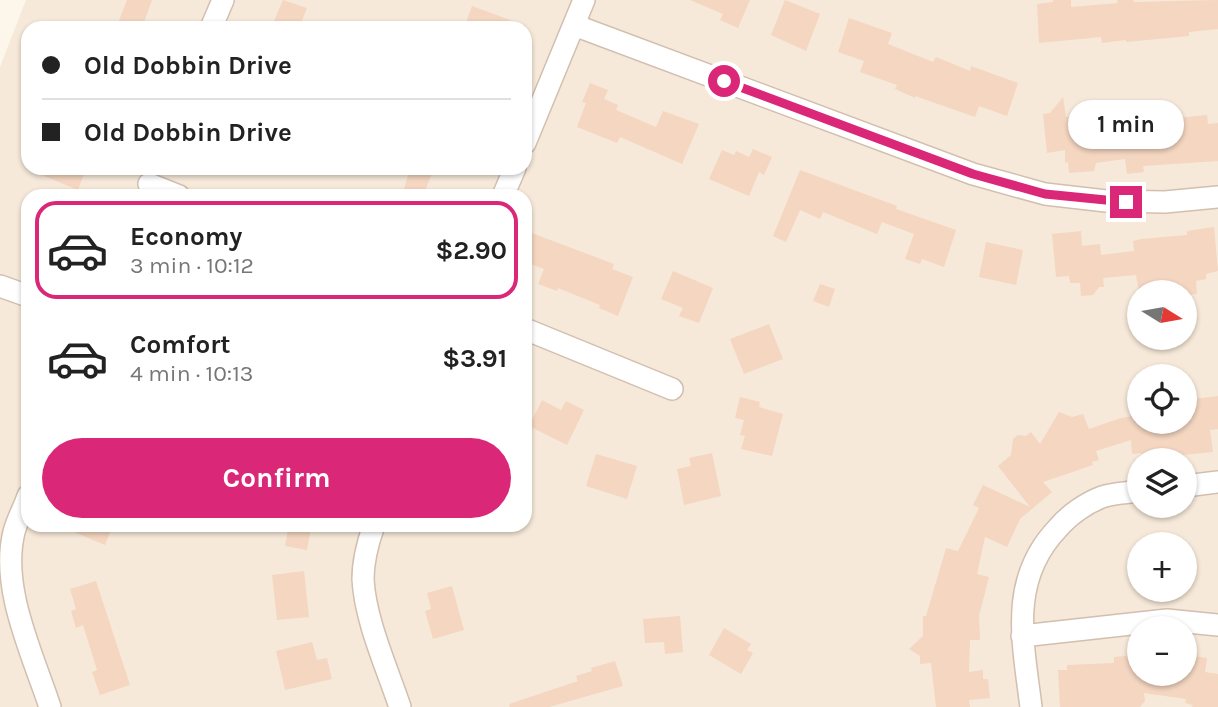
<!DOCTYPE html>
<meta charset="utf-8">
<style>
:root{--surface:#fff;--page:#f6f6f6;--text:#222;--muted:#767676;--line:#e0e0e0;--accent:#db2777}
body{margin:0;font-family:Karla,sans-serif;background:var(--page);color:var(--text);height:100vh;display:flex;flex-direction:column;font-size:26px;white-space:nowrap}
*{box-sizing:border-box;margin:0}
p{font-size:23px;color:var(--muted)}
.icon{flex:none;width:38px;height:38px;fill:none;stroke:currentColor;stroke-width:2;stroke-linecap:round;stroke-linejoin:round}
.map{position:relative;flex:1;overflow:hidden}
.panel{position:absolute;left:21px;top:189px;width:511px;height:343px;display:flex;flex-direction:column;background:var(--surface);border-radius:21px;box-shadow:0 2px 5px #0004}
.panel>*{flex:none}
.guide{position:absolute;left:21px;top:21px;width:511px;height:154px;border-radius:21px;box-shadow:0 2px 5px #0004;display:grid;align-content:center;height:154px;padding:0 21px;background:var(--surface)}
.needle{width:46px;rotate:101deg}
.tools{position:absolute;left:1127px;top:280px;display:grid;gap:14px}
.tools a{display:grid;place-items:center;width:70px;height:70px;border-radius:50%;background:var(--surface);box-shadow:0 2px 5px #0004;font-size:35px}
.end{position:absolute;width:32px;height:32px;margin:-16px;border:9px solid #db2777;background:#fff;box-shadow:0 0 0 4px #fff}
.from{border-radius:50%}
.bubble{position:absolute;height:49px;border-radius:24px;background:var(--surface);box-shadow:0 2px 5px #0004;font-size:23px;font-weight:700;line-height:49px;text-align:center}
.guide b{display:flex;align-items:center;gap:24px;height:66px;font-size:26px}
.guide b+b{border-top:2px solid var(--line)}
.guide i{width:18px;height:18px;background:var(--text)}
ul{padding:12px 0 0;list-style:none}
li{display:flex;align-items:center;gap:21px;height:98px;margin:0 14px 10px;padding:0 7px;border:4px solid transparent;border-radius:21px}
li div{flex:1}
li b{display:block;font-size:26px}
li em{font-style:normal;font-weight:700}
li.current{border-color:var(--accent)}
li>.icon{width:63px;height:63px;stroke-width:1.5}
.button{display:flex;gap:14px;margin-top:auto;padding:14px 21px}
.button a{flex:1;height:80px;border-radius:42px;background:var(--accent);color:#fff;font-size:28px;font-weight:700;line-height:80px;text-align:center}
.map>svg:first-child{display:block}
.residential{fill:#f6e9d9;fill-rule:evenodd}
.building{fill:#f4d6c1}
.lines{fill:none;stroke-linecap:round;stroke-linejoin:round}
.minor-casing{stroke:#d2bfaf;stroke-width:24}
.minor{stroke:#fff;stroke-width:21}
.route{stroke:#db2777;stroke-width:9}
</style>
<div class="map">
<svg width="1218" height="707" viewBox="0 0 1218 707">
<rect width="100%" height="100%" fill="#fdf6eb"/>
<path class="residential" d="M26,0H1218V707H0V67ZM28,28H525V168H28ZM28,196H525V525H28ZM1139,292H1185V338H1139ZM1139,376H1185V422H1139ZM1139,460H1185V506H1139ZM1139,544H1185V590H1139ZM1139,628H1185V674H1139Z"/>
<path class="building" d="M127,0H152L142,28H116Z
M283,0L307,8L299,28H271Z
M690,0H750L738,28L720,20L723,14Z
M785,0L820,14L806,51L771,35Z
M1053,0H1071V7L1118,3L1117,0H1133L1134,2L1218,0V29L1189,32V36L1126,42V40L1102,43L1101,37L1039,43L1037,4L1053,2Z
M472,6L526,26L525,28H464Z
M849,18L892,33L888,44L933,62L936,57L970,71L971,66L1018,83L1007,116L979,106L975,117L915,96V98L895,89L897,85L860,72L864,61L838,52Z
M590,83L608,90L604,99L618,105L616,110L656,127L663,111L699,124L682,164L620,137L617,143L577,127L586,103L582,102Z
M1063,97L1066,117L1124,110L1126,123L1207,115L1208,124L1218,123V161L1143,166L1144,172L1127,174L1125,159L1096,163L1094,171L1069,173L1068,162L1065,163V150L1047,153L1043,114L1050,113Z
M753,149L772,157L764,175L759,172L749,196L709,179L722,150L734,155L736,151L749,157Z
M25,168H86L78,190Z
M410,168H434L423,196H402Z
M800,170L897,206L896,209L956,230L944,267L922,259L920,264L905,259L914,234L882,222L877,234L823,212L820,219L800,210L786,242L773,236Z
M1214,227L1218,271L1206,274V279L1196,281L1197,294L1186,295L1179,289L1139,292L1136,275L1103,278L1104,287H1099L1093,295L1081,296L1080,283H1070L1069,276L1056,277L1052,234L1081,231L1082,246L1100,244L1101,255L1134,251L1133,241L1141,239L1187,235V231Z
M529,232L614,264L612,269L633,277L618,316L599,308L600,305L558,288L557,291L538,284L544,269L525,262V242Z
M986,242L1023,250L1016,285L979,277Z
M673,271L713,288L699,323L679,316L683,308L661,299Z
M820,284L835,289L829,307L813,301Z
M769,324L783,359L744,374L730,339Z
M1218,396V429L1210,430L1213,452L1142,459L1141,453L1132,454L1131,440L1096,451L1099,460L1092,462L1093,465L1043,482L1052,492L1020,519L1007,547L985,537L977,574L989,577L979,616L980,640H970L969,672L983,670V679H988L990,698L969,700L970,707H936L931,663L920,664V656L909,649L923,636V616H926L946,548L958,551L979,508L973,505L983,485L1030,507L998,466L1011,455L1013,439L1018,435L1026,436L1031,432L1040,444L1059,412L1072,417L1083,414L1089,429L1121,418L1139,415V422H1185V400Z
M740,397L760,402L759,407L783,414L772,456L741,449L745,436L740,435L744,420L735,418Z
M542,400L561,410L566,401L584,410L567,445L529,426Z
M712,453L721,496L684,505L677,469L691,466L689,458Z
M596,454L637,466L627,499L586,486Z
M57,525H113L105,545Z
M289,525L311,528L307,550L285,546Z
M304,571L309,617L277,620L272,575Z
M96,581L130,685L100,695L92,672L97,670L83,625L76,628L71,611L76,609L70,589Z
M452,586L464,630L433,639L425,611L431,609L427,593Z
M680,616L683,652L665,654L664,642L645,643L643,619Z
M724,628L751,644L747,650L753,653L741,674L709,655Z
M312,642L317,660L327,658L332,679L285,690L276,651Z
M1139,655V674H1185V655L1207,658L1205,672L1218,674V707H1192L1193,705L1185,703L1186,699L1144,693L1145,701L1140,707H1060L1058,670H1067V665L1114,663V657Z
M615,661L623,686L549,707H510L509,704L578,681L576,676L592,671L591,668Z"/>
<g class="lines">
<defs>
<path id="minor" d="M574,25L973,174L1045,194L1106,201L1165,202L1218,197
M211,28L223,0
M525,143L584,0
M149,184L179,196
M503,196L515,168
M0,286L28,296
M525,329L672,389
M1185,486L1218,482
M28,496C24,508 17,520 14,532C0,588 33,655 50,707
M374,525C368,542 363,561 363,579C365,620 387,668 400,707
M1022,636L1167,620L1218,625
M1031,707C1023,642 1008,580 1058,528C1069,515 1086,503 1102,497C1113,493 1127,493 1139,491"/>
</defs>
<use href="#minor" class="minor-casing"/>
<use href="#minor" class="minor"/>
</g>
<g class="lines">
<path class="route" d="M724,81L973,174L1045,194L1126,202"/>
</g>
</svg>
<div class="tools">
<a><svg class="needle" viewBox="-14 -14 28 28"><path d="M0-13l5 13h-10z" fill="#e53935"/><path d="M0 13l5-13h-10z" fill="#767676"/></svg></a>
<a><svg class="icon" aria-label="locate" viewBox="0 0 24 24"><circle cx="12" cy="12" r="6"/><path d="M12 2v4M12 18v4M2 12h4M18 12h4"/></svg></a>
<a><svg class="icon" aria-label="layers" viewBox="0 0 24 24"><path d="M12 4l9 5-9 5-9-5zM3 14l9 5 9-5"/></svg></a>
<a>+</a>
<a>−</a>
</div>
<i class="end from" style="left:724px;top:81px"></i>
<i class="end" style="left:1126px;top:202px"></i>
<div class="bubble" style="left:1068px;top:100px;width:116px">1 min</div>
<div class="guide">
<b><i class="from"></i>Old Dobbin Drive</b>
<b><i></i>Old Dobbin Drive</b>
</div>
<section class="panel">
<ul>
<li class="current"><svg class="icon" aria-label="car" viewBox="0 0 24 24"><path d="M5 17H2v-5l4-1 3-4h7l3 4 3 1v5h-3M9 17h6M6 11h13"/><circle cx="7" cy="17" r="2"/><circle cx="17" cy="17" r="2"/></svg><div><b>Economy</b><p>3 min · 10:12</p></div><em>$2.90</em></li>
<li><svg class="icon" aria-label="car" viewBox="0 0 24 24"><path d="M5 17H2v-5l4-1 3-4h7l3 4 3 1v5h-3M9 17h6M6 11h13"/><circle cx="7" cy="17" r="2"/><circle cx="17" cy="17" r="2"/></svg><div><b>Comfort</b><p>4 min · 10:13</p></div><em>$3.91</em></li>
</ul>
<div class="button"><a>Confirm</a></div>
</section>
</div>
